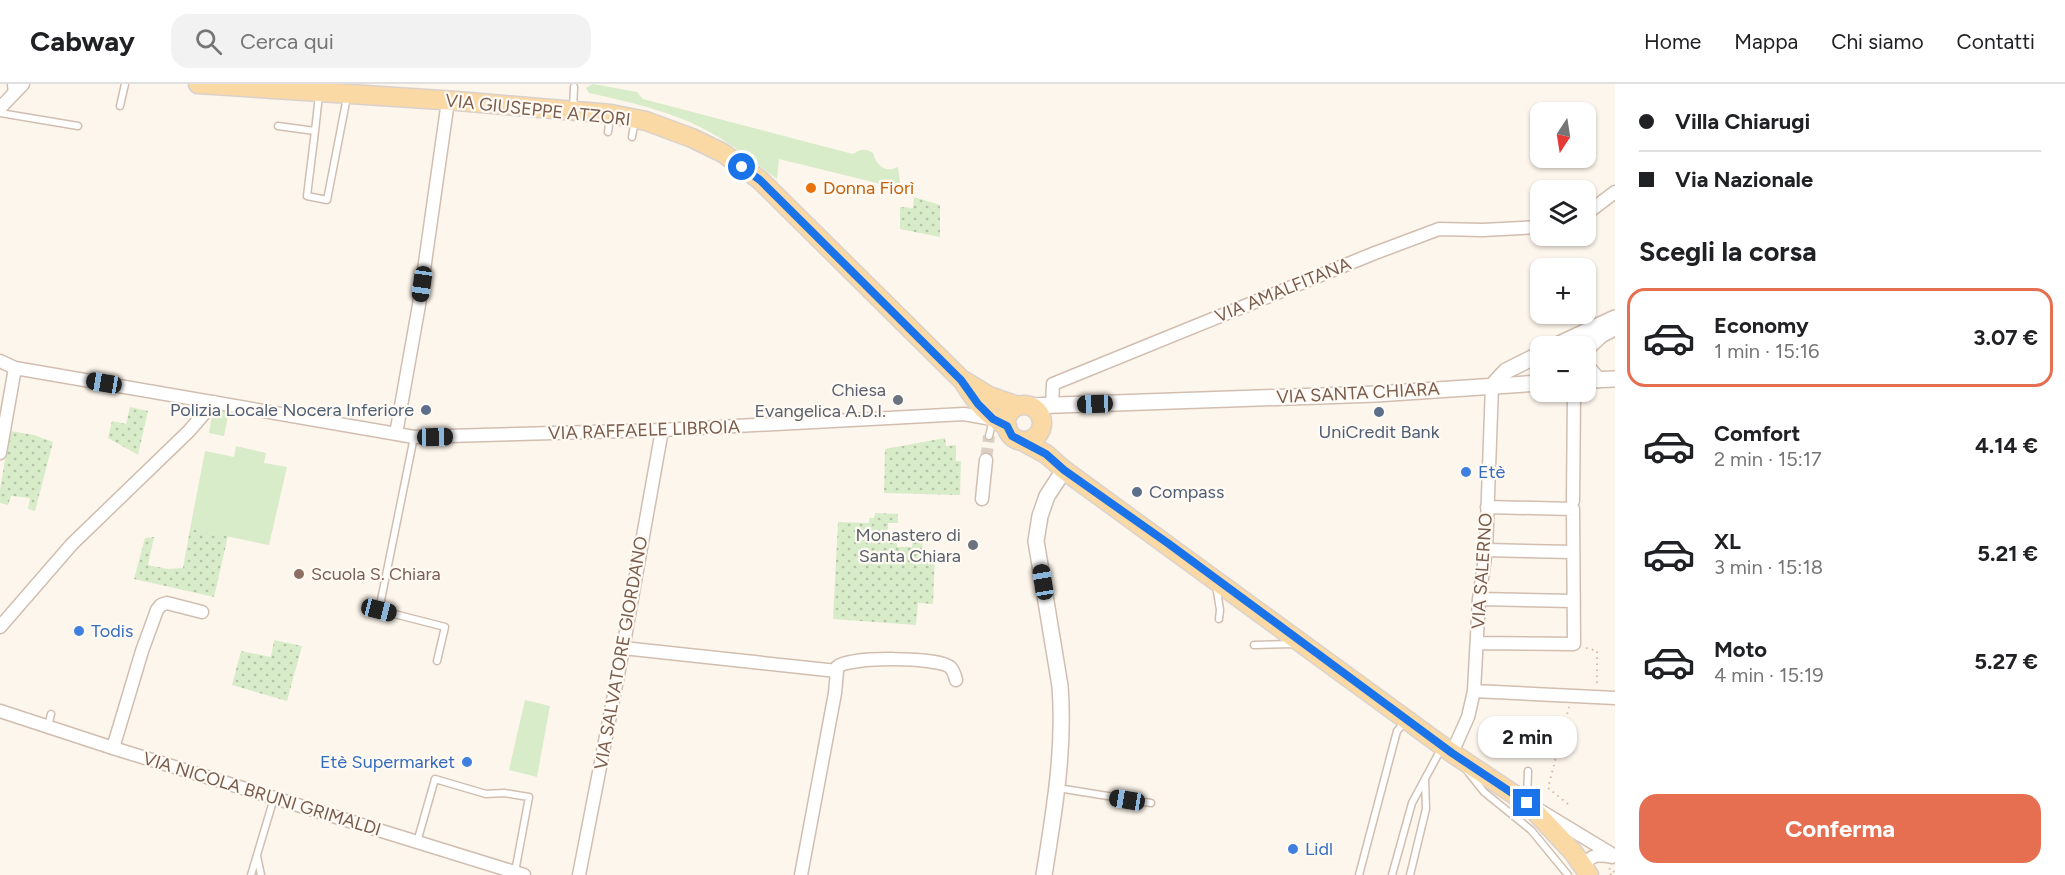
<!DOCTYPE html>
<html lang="it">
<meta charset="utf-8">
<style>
:root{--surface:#fff;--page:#f2f2f2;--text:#202124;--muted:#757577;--line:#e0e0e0;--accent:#e76f51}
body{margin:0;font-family:Figtree,sans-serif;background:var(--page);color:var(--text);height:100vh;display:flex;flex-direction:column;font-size:22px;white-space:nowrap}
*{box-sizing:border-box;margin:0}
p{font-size:20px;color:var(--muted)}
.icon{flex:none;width:33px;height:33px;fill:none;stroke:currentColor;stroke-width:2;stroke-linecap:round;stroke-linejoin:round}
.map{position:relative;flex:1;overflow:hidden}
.sheet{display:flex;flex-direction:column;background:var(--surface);width:450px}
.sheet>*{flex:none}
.top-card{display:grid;align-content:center;height:132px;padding:0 24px;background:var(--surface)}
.needle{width:39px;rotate:192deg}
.fabs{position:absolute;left:1530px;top:18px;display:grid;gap:12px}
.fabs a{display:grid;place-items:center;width:66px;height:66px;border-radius:12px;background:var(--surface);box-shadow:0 2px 4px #0004;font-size:30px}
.end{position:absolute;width:27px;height:27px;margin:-14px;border:8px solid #1a73e8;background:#fff;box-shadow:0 0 0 3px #fff}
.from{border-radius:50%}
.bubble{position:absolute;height:42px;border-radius:18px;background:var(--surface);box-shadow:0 2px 4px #0004;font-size:20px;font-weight:700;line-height:42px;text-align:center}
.car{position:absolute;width:18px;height:36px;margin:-18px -9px;border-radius:8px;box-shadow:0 0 4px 2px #0007;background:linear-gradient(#222 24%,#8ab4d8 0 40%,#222 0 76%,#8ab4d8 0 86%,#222 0)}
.top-card b{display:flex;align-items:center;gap:21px;height:57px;font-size:22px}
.top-card b+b{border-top:2px solid var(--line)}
.top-card i{width:15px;height:15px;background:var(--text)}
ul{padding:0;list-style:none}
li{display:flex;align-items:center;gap:18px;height:99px;margin:0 12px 9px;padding:0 12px;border:3px solid transparent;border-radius:18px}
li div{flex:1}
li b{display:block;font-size:22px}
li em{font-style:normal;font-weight:700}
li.current{border-color:var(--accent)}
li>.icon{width:54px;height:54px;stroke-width:1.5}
h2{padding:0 24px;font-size:27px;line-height:72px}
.action{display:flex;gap:12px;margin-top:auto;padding:12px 24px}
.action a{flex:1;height:69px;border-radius:18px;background:var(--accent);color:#fff;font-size:24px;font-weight:700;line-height:69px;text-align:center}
header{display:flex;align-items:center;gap:36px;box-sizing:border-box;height:84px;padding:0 30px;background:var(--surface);border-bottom:2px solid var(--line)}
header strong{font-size:28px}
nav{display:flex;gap:33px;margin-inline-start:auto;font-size:21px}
.search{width:420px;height:54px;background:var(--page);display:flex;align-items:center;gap:15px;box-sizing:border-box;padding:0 21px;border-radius:18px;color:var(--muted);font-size:22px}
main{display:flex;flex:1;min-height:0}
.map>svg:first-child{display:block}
.grass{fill:#d8ecc9}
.garden{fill:url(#garden-dots)}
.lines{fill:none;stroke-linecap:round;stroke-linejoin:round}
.minor-tunnel{stroke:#dcd0c4;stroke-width:12;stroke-dasharray:12 6;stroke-linecap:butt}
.service-casing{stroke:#d1beb0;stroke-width:9}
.minor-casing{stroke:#d1beb0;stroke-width:15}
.tertiary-casing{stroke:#d1beb0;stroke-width:18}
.primary-casing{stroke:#dad1cd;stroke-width:21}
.path{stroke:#d9b8a5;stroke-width:2;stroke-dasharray:1.5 4.5;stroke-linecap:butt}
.service{stroke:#fff;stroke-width:6}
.minor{stroke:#fff;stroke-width:12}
.tertiary{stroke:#fff;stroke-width:15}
.primary{stroke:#fbd9a5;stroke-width:18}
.route{stroke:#1a73e8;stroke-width:8}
.food-dot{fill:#e8710a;stroke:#fffaf3;stroke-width:2}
.worship-dot{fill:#6b7280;stroke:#fffaf3;stroke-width:2}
.service-dot{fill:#5c6f8a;stroke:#fffaf3;stroke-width:2}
.shop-dot{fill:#3f7fe0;stroke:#fffaf3;stroke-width:2}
.education-dot{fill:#8d6e63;stroke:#fffaf3;stroke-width:2}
.labels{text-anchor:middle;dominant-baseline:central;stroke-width:4.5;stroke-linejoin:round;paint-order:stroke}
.street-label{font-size:18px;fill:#7a5c4d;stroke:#fffaf3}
.food-label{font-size:18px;fill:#c56008;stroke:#fffaf3;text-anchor:start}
.worship-label{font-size:18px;fill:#5b616d;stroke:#fffaf3;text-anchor:end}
.service-label{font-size:18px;fill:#4e5e75;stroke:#fffaf3;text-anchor:end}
.shop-label{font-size:18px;fill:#366cbe;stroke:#fffaf3;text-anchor:start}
.education-label{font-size:18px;fill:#785e54;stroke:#fffaf3;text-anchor:start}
</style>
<header>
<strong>Cabway</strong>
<div class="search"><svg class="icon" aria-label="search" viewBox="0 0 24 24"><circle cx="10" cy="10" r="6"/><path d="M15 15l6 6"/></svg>Cerca qui</div>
<nav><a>Home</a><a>Mappa</a><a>Chi siamo</a><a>Contatti</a></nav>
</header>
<main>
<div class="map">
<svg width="1615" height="791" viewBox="0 0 1615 791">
<defs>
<pattern id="garden-dots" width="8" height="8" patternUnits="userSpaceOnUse" patternTransform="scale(1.5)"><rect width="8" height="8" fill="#d8ecc9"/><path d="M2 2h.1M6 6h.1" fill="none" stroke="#b4c2a5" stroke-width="1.8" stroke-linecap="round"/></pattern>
</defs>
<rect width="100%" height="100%" fill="#fdf6ec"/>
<path class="grass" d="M593,0L637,8L643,15L853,70C861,65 865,64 873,69C877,82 885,89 898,83L901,105L779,75L777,95C753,78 730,58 704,45C668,26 628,18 589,9L586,4Z
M213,326L229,328L224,352L209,349Z
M236,362L266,369L264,379L287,383L269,461L190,445L205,367L234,373Z
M525,616L550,622L537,693L509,686Z"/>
<path class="garden" d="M914,113L940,121V153L900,145V123L913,124Z
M130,323L148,327L138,371L108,354L112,337L126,340Z
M10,347L34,351L53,358L35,427L28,425L30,414L11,412L8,421L0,419V405Z
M945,354L946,362L956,361V377H961L960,411L884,409L885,365Z
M875,429L898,430V439H888V453L897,454V463H912L913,447H923L922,469L935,470L933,520L918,519L916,541L833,535L838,438L869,439V434H874Z
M190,445L228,452L214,513L134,495L145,454L154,453L148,481L168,485L183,484Z
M274,556L302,562L287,617L232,601L241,567L271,573Z"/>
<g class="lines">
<path class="minor-tunnel" d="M986,376L989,352"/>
<defs>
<path id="service" d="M11,0L12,12
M120,22L125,0
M573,26L574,3
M0,29L78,42
M278,42L315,47L307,112L327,116L347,13
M315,47L319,11
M608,48L610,33
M632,53L635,35
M989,352L993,336
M414,353L379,526L445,543L437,577
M1216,501L1220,526L1219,535
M1254,561L1296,560
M48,642L51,630
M1468,688L1484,708L1531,746L1568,791
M1058,704L1151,719
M1527,715L1528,687
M417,758L435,695L486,710L504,709L529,713L515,788
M257,772L261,791
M251,791L274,714
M1359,791L1397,647L1405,638
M1392,791L1412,719L1441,665
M1410,791L1426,725L1425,695"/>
<path id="minor" d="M0,24L23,0
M1586,130L1615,108
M0,277L15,284L414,353L662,346L964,330L992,335
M1052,321L1053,300L1375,169L1439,145L1483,146L1540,143
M396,350L419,221L448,17
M0,369L15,284
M982,415L986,376
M1573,417L1574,308
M1486,466L1572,468
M1479,515L1573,517
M0,543L72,460L189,347L214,318
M1477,559L1574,560L1573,425L1487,423
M623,564L837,587L835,609L801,791
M837,587V583C850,572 938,573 950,583C954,587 955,592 956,596
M1474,607L1615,614
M0,627L113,664L524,791
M113,664L142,567L157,526L161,521L167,519L202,528
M1452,669L1468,633L1474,607L1479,515L1486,466L1492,302
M1539,726L1615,772
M1584,783C1590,770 1599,770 1612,773
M579,791L622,570L662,346"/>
<path id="tertiary" d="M1555,262L1615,234
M1586,265L1601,251L1614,244
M1586,282L1598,296
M1586,296L1615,295
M1492,302L1506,287L1540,270
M1030,322L1376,310L1540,299
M1044,791C1054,728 1065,666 1060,602L1036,457L1040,432L1047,412L1064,386"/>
<path id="primary" d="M198,0L457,17L611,30L646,37L692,54L723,69L760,96L961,295L989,312L1018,322
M964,299C976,318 987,332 1007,342
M1006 339a18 18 0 1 1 36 0a18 18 0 1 1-36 0Z
M1022,357L1046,370L1064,386L1452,669L1527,719L1573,768L1589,791"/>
</defs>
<use href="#service" class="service-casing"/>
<use href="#minor" class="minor-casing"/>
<use href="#tertiary" class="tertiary-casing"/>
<use href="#primary" class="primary-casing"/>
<path class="path" d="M1586,564L1597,567V600
M1568,720L1548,704L1569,623
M1611,791L1609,787L1610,784L1615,789"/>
<use href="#service" class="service"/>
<use href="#minor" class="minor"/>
<use href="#tertiary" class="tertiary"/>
<use href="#primary" class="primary"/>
</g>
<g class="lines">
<path class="route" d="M742,83L760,96L961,296L978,320L993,335L1007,342L1012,352L1046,370L1064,386L1169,460L1452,669L1527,719"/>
</g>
<circle class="food-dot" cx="811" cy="104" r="6"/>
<g class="worship-dot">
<circle cx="898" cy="316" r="6"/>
<circle cx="973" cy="461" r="6"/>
</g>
<g class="service-dot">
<circle cx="426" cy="326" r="6"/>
<circle cx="1379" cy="328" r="6"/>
<circle cx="1137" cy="408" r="6"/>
</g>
<g class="shop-dot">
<circle cx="1466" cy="388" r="6"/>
<circle cx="79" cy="547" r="6"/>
<circle cx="467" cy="678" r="6"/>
<circle cx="1293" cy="765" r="6"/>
</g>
<circle class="education-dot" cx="299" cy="490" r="6"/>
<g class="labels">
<g class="street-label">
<text transform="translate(538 26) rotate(6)">VIA GIUSEPPE ATZORI</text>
<text transform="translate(1283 206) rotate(-22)">VIA AMALFITANA</text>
<text transform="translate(1358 309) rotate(-3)">VIA SANTA CHIARA</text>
<text transform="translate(644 346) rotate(-2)">VIA RAFFAELE LIBROIA</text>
<text transform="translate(1482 487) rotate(-86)">VIA SALERNO</text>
<text transform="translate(621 569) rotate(-80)">VIA SALVATORE GIORDANO</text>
<text transform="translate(262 710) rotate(17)">VIA NICOLA BRUNI GRIMALDI</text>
</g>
<g class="food-label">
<text x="823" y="104">Donna Fiorì</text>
</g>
<g class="worship-label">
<text x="886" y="306">Chiesa<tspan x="886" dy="21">Evangelica A.D.I.</tspan></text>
<text x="961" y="451">Monastero di<tspan x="961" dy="21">Santa Chiara</tspan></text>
</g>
<g class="service-label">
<text x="414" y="326">Polizia Locale Nocera Inferiore</text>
<text x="1379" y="348" text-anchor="middle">UniCredit Bank</text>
<text x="1149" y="408" text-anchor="start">Compass</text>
</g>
<g class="shop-label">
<text x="1478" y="388">Etè</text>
<text x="91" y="547">Todis</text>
<text x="455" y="678" text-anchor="end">Etè Supermarket</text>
<text x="1305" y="765">Lidl</text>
</g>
<g class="education-label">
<text x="311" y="490">Scuola S. Chiara</text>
</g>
</g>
</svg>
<div class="fabs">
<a><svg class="needle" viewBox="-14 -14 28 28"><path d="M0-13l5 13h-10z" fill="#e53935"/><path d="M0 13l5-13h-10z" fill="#757577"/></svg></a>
<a><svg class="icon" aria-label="layers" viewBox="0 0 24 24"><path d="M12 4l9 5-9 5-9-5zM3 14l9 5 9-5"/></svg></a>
<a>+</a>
<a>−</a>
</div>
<i class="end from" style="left:742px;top:83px"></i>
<i class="end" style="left:1527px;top:719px"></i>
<div class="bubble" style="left:1478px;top:632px;width:99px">2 min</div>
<i class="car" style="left:422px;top:200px;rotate:188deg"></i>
<i class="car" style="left:104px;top:299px;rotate:280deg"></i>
<i class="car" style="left:1095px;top:320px;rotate:268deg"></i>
<i class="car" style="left:435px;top:353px;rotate:89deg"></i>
<i class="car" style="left:1043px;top:498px;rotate:351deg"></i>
<i class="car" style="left:379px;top:526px;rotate:104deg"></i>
<i class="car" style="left:1127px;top:716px;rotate:279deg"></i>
</div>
<section class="sheet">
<div class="top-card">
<b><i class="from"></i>Villa Chiarugi</b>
<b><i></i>Via Nazionale</b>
</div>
<h2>Scegli la corsa</h2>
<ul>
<li class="current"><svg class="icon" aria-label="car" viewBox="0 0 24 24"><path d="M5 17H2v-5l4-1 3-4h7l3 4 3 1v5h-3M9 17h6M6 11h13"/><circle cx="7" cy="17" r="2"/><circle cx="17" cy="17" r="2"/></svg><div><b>Economy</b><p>1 min · 15:16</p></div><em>3.07 €</em></li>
<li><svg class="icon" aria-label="car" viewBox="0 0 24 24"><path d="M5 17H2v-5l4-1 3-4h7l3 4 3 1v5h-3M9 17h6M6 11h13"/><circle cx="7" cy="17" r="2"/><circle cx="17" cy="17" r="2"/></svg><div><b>Comfort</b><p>2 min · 15:17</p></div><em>4.14 €</em></li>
<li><svg class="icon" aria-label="car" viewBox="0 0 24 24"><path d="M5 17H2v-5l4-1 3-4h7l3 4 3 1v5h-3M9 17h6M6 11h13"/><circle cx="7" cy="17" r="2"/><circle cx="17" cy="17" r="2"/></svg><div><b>XL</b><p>3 min · 15:18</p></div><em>5.21 €</em></li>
<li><svg class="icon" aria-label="car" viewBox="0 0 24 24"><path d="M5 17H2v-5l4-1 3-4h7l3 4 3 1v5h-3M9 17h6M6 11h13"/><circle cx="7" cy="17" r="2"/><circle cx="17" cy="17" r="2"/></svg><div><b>Moto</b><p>4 min · 15:19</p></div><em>5.27 €</em></li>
</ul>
<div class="action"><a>Conferma</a></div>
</section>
</main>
